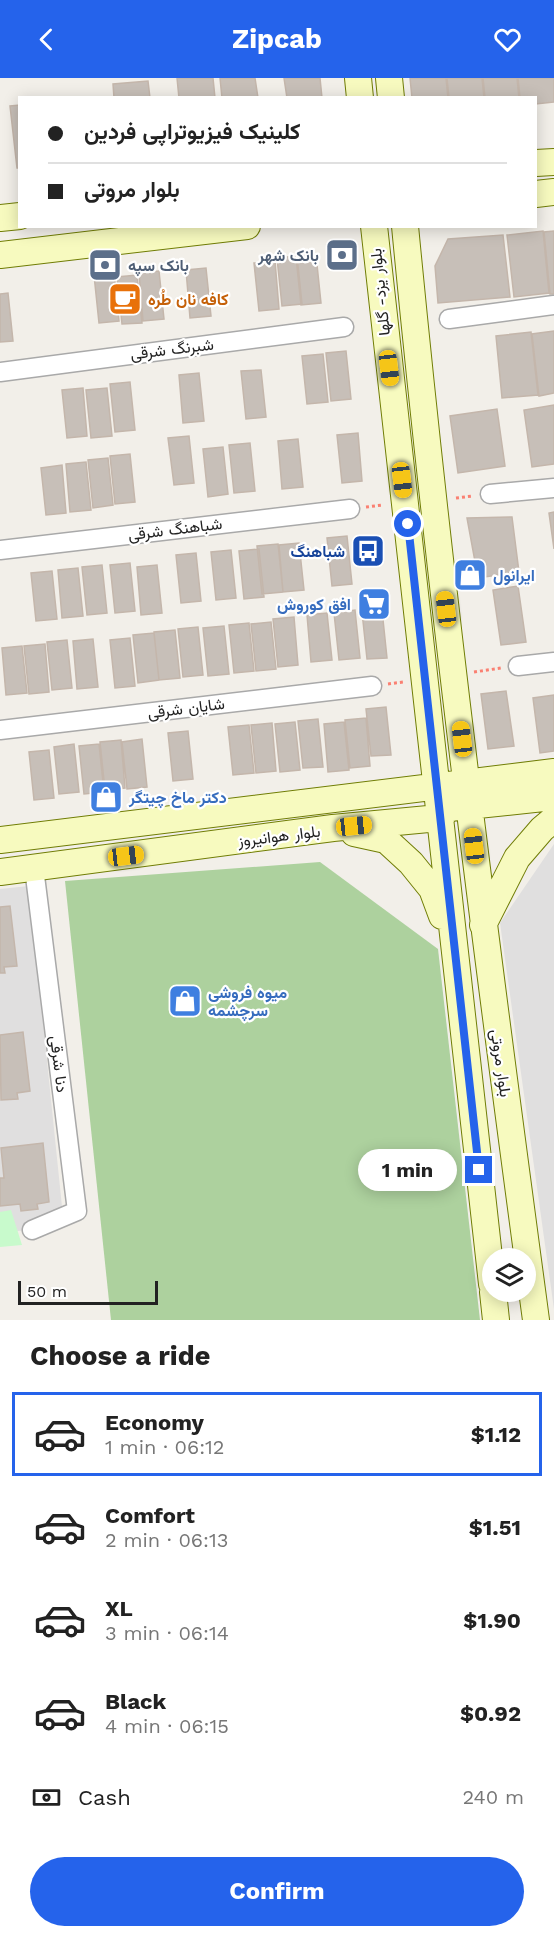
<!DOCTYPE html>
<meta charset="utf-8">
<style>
:root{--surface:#fff;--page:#f2f2f2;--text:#222;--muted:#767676;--line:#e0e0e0;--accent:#2563eb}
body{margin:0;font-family:"Work Sans",Vazirmatn,sans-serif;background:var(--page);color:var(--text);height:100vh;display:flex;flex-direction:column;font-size:22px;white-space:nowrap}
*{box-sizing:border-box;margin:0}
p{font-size:20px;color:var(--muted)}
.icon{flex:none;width:33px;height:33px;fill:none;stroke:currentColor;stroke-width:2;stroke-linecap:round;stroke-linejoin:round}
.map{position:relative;height:1242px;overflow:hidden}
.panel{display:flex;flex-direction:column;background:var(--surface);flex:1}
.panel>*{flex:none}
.hud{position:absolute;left:18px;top:18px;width:519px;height:132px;border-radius:0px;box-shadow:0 3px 15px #0003;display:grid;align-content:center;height:132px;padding:0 30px;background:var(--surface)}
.tools{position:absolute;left:482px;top:1170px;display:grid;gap:12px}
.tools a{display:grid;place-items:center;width:54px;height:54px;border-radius:50%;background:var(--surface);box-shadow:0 3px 15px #0003;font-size:30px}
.scale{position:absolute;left:18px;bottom:15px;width:140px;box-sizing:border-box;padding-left:6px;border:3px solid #222;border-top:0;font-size:16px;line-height:21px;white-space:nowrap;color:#222;-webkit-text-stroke:4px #fff;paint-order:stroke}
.end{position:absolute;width:27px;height:27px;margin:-14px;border:8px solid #2563eb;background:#fff;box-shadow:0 0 0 3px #fff}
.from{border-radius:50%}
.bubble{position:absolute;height:42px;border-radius:21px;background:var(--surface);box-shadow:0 3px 15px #0003;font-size:20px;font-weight:700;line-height:42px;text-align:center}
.car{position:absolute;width:18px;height:36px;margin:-18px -9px;border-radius:8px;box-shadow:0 0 4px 2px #0007;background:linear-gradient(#f5c518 24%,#345 0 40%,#f5c518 0 76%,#345 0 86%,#f5c518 0)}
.hud b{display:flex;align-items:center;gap:21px;height:57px;font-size:22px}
.hud b+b{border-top:2px solid var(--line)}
.hud i{width:15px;height:15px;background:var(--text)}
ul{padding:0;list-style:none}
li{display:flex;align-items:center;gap:18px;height:84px;margin:0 12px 9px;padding:0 18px;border:3px solid transparent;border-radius:0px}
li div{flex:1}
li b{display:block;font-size:22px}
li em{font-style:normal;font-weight:700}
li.active{border-color:var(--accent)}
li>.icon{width:54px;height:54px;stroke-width:1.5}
h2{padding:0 30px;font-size:27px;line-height:72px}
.pay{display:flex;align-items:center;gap:15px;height:66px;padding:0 30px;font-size:22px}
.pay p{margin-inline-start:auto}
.cta{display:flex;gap:12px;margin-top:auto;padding:12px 30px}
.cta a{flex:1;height:69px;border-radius:36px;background:var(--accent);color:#fff;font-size:24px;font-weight:700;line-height:69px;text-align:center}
header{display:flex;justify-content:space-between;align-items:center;height:78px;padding:0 30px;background:var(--accent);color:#fff;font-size:27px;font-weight:700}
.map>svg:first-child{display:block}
.residential{fill:#e0dfdf}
.forest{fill:#add19e}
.park{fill:#c8facc}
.building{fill:#c7bfb8;stroke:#c4b6ab;stroke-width:1.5}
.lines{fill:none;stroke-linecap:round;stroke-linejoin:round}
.street-casing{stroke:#a9a9a9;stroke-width:21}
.secondary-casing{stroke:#707d05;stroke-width:28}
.path{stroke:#fa8072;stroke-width:3;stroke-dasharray:3 3;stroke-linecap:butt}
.street{stroke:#fff;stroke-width:18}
.secondary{stroke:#f7fabf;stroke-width:26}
.route{stroke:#2563eb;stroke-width:8}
.labels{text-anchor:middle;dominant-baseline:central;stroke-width:4.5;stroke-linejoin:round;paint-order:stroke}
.service-label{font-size:16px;font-weight:bold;fill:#4e5e75;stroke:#fff;text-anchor:end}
.street-label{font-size:16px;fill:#222;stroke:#fff}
.food-label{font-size:16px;font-weight:bold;fill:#c56008;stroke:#fff;text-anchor:start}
.transit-label{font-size:16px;font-weight:bold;fill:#164399;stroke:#fff;text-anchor:end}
.shop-label{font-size:16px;font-weight:bold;fill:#366cbe;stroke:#fff;text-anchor:start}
</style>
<header><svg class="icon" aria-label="back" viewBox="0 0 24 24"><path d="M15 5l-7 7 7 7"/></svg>Zipcab<svg class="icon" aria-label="heart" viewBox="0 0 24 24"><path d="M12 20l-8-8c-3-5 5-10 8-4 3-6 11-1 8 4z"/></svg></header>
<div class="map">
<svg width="554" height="1242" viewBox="0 0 554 1242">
<rect width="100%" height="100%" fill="#f2efe9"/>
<path class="residential" d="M554,766V1231L500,845Z
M29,808L64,1148L0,1155V811Z"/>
<path class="forest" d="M320,784L438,871L480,1242H111L65,803Z"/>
<path class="park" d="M11,1132L22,1167L0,1169V1134Z"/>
<path class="building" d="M177,0H213L215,20H179Z
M220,0H255L258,20H222Z
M284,0H320L322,20H287Z
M410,0H446L448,20H412Z
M447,0H483L485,20H449Z
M482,0H517L519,20H484Z
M518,0H554V24L536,26V20H520Z
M148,3L150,20H114L113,6Z
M20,27V90H17L10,28Z
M543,153L549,215L514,219L507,157Z
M554,153V216H550L544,154Z
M503,157L510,219L438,225L435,188L448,161Z
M316,177L321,225L301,227L296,179Z
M297,178L302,226L282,228L277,180Z
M275,183L279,231L259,233L254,185Z
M206,190L211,238L190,240L186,192Z
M159,193L164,241L143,243L139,195Z
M114,195L119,243L99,245L94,197Z
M137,197L142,245L122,246L117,199Z
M8,215L13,263L0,264V216Z
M554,253V315L539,318L532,256Z
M531,254L538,317L502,320L496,258Z
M346,273L351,321L331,323L326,275Z
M323,276L328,324L307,326L302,278Z
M261,292L266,339L246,341L241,293Z
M199,295L204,343L183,345L179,297Z
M130,304L135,352L115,354L110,306Z
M83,310L87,358L67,360L62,312Z
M107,310L112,358L91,360L86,312Z
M554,327V386L532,389L524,332Z
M497,331L505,388L458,395L450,338Z
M358,355L362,403L342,405L337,357Z
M189,358L194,405L174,407L168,360Z
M298,361L303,409L282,411L278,363Z
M250,365L255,413L234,415L229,367Z
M223,369L228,416L208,419L203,371Z
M130,376L135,424L115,426L110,378Z
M108,380L113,427L93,430L88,382Z
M86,384L91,432L70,434L66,386Z
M62,387L66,435L46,437L41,390Z
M554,434V471L549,435Z
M512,439L519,494L478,500L467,440Z
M347,458L352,506L332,508L327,460Z
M299,465L304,512L283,514L279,467Z
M278,466L283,514L262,516L257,468Z
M259,471L264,519L244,521L239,473Z
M231,472L236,520L216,522L211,474Z
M196,475L201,523L181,525L176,477Z
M130,485L135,533L115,535L110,487Z
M102,487L107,535L87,537L82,489Z
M157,487L162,535L141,537L137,489Z
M78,490L83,538L62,540L58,492Z
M52,493L57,541L36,543L31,495Z
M518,508L526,564L501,567L493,512Z
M355,532L360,580L339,582L334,535Z
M382,532L387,580L367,581L362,534Z
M327,535L332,582L311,584L307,537Z
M294,539L298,587L278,589L273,541Z
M271,544L276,591L256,593L251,546Z
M249,545L254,593L234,595L229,547Z
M224,548L229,596L208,598L203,550Z
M198,549L203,597L183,599L178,551Z
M175,552L180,600L159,602L154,554Z
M154,555L159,602L138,605L133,557Z
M130,560L135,608L115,610L110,562Z
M93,561L98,609L77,611L73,563Z
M67,562L72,610L52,612L47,564Z
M45,566L49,614L29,616L24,568Z
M22,568L27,615L6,617L2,570Z
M506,613L514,668L488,671L481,616Z
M554,617V673L540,675L533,620Z
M386,629L391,677L371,678L366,631Z
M366,640L370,688L350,690L345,642Z
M318,641L323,689L303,690L298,643Z
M295,644L300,692L280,694L275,646Z
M344,644L349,692L328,694L324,646Z
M272,645L276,693L256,695L251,647Z
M249,647L254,695L233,697L228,649Z
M188,653L193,701L173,703L168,655Z
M142,661L147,709L127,711L122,664Z
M121,662L125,710L105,712L100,664Z
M74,666L79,714L59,716L54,669Z
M99,666L104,714L84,716L79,668Z
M49,672L54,720L34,722L29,674Z
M10,828L17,888L4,889L5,895H0V829Z
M23,954L30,1013L17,1015L18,1021L1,1022L0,957Z
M43,1065L49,1124L37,1126L38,1131L21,1133L20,1126L0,1128V1100H4L1,1070Z"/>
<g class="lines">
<defs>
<path id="street" d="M449,241L554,227
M0,294L344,249
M490,416L554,410
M0,472L350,431
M518,588L554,584
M0,652L372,608
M32,1152L77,1133L34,790"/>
<path id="secondary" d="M358,0L360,20
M389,0L391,20
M536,85L554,84
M536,116L554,114
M0,140L20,138
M374,148L492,1206
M405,148C440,514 487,878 536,1242
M0,177L247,148
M354,755L386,762L411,785L432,811L442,838
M0,762L554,694
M0,794L333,750L439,740L449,730L554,719
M483,847L517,780L542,751L554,741
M493,1214L496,1242"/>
</defs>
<use href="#street" class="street-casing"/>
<use href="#secondary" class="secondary-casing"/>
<path class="path" d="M456,420L473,418
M366,429L383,427
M474,594L501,590
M388,606L403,604"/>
<use href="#street" class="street"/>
<use href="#secondary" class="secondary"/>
</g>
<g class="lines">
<path class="route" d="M408,446L479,1092"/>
</g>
<defs>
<symbol id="bank-square" viewBox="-11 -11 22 22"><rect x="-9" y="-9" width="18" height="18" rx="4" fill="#5c6f8a" stroke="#fff"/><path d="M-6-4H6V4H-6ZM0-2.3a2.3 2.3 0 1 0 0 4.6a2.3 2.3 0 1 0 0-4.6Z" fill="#fff"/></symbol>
<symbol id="cafe-square" viewBox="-11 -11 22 22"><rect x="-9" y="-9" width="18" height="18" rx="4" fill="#e8710a" stroke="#fff"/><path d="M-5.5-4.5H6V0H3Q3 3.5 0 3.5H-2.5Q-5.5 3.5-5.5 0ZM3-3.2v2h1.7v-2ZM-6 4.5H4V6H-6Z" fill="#fff"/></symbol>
<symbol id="bus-square" viewBox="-11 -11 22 22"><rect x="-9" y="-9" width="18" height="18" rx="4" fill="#1a4fb4" stroke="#fff"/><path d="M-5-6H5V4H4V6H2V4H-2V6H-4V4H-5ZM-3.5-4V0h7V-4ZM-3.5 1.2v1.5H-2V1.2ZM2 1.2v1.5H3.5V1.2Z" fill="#fff"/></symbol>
<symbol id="shop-square" viewBox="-11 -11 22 22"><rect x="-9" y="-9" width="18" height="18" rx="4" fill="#3f7fe0" stroke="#fff"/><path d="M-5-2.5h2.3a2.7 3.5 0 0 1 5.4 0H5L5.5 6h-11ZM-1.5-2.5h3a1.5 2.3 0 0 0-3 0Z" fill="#fff"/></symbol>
<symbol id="supermarket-square" viewBox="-11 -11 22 22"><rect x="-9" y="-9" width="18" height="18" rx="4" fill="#3f7fe0" stroke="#fff"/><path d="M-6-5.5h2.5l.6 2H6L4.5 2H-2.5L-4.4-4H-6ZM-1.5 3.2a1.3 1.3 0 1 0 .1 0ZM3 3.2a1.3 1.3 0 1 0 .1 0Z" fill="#fff"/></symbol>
</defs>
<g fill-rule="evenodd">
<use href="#bank-square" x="323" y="158" width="38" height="38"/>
<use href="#bank-square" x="86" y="168" width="38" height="38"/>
<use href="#cafe-square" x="106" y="202" width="38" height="38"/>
<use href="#bus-square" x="349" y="454" width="38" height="38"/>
<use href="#shop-square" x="451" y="478" width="38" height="38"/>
<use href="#supermarket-square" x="355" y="507" width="38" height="38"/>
<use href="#shop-square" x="87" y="700" width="38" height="38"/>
<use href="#shop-square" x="166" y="904" width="38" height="38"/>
</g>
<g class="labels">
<g class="service-label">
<text x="319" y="177">بانک شهر</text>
<text x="128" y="187" text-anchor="start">بانک سپه</text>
</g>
<g class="street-label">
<text transform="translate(380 214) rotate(-96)">بلوار یزد- گلها</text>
<text transform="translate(172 271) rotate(-7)">شبرنگ شرقی</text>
<text transform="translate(175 451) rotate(-7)">شباهنگ شرقی</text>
<text transform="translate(186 630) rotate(-7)">شایان شرقی</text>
<text transform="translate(279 758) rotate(-7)">بلوار هوانیروز</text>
<text transform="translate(501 985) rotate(82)">بلوار مروتی</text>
<text transform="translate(59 986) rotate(83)">دنا شرقی</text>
</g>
<g class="food-label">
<text x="148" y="221">کافه نان طُره</text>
</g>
<g class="transit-label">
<text x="345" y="473">شباهنگ</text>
</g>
<g class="shop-label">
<text x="493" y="497">ایرانول</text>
<text x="351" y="526" text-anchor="end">افق کوروش</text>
<text x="129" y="719">دکتر ماخ چیتگر</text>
<text x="208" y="914">میوه فروشی<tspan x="208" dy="18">سرچشمه</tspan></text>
</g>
</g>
</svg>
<div class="tools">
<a><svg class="icon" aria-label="layers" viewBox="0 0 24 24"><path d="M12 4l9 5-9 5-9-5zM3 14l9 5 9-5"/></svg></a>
</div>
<div class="scale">50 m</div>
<i class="end from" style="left:408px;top:446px"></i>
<i class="end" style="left:479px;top:1092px"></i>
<div class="bubble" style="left:358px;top:1071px;width:99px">1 min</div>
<i class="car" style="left:389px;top:290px;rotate:173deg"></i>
<i class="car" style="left:402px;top:402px;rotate:173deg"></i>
<i class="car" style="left:446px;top:531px;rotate:353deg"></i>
<i class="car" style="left:462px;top:661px;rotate:353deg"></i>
<i class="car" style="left:354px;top:748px;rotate:84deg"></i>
<i class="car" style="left:474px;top:768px;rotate:353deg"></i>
<i class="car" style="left:126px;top:778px;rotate:83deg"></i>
<div class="hud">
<b><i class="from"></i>کلینیک فیزیوتراپی فردین</b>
<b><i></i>بلوار مروتی</b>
</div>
</div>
<section class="panel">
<h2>Choose a ride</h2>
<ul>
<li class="active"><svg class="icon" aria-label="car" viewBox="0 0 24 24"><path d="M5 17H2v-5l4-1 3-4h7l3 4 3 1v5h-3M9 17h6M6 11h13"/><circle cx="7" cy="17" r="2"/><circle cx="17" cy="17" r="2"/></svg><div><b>Economy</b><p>1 min · 06:12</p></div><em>$1.12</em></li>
<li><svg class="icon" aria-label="car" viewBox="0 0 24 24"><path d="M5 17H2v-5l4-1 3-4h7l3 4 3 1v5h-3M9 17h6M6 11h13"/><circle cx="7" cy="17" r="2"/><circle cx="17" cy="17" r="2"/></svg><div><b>Comfort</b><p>2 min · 06:13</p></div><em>$1.51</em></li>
<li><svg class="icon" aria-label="car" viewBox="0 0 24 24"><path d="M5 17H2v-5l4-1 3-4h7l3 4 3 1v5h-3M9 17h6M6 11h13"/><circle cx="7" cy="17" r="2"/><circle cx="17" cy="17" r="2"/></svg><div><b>XL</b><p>3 min · 06:14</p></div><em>$1.90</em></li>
<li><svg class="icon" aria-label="car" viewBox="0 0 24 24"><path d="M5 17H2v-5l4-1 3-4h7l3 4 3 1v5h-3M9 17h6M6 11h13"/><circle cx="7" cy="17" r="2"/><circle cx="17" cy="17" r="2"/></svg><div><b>Black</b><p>4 min · 06:15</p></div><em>$0.92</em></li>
</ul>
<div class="pay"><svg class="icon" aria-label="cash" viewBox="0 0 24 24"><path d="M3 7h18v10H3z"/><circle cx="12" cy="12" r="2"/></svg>Cash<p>240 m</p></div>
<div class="cta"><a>Confirm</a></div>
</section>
